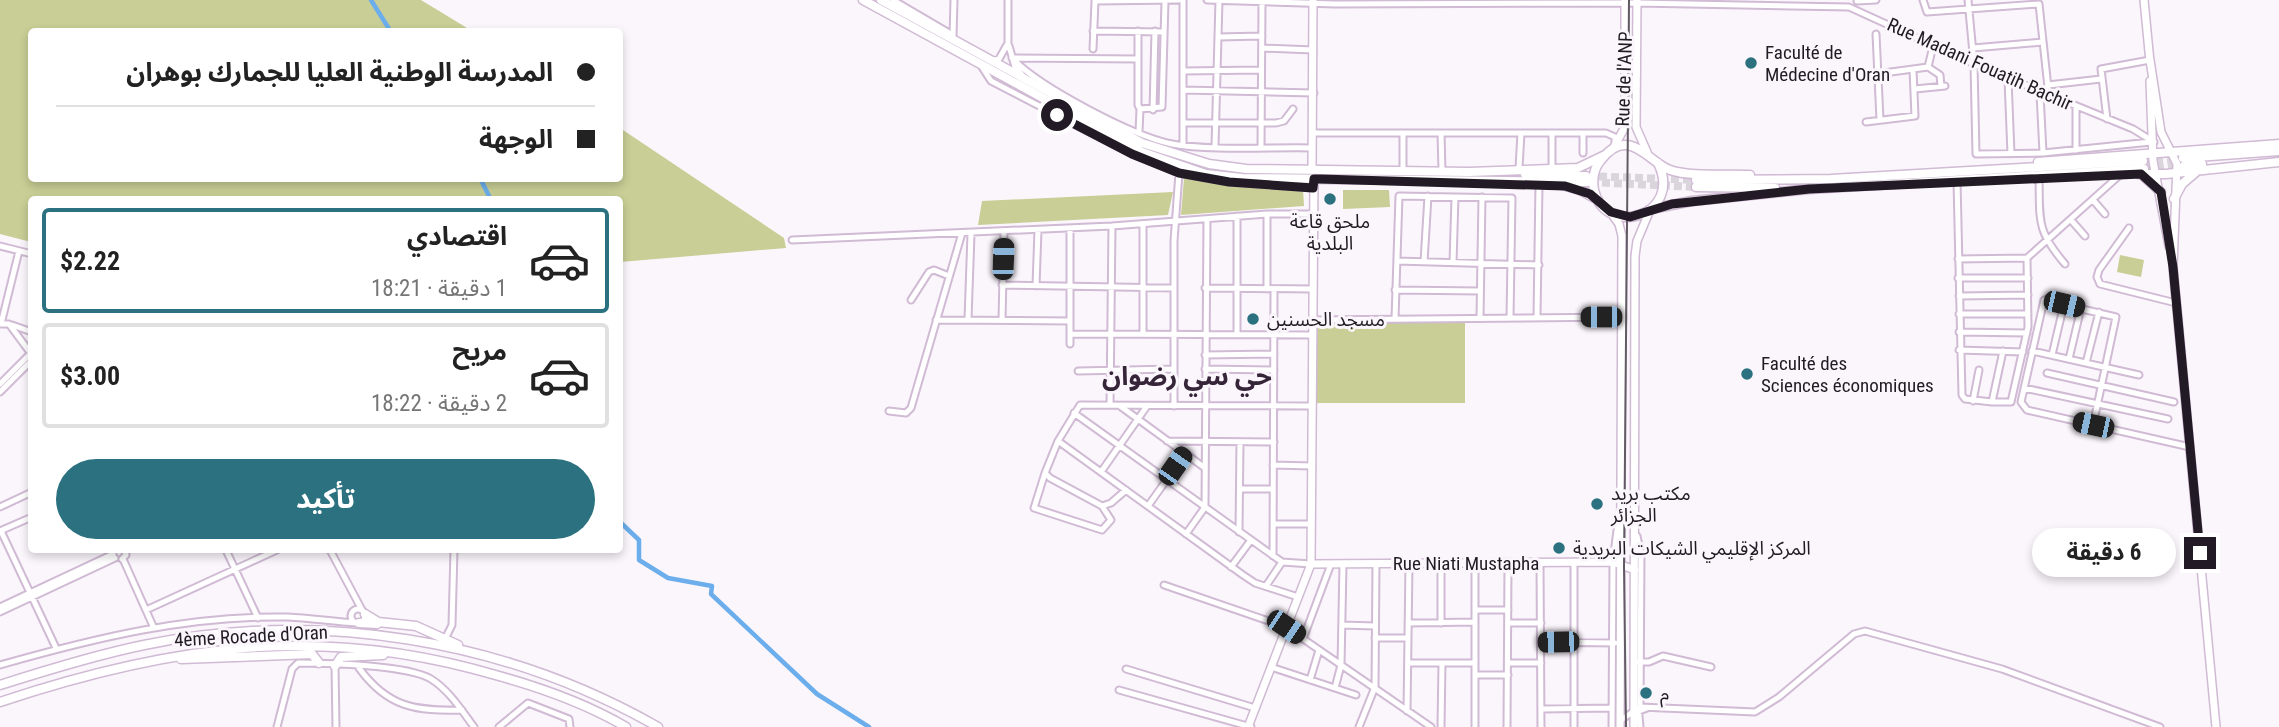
<!DOCTYPE html>
<html lang="ar">
<meta charset="utf-8">
<style>
:root{--surface:#fff;--page:#f2f2f2;--text:#222;--muted:#767676;--line:#e0e0e0;--accent:#2b717f}
body{margin:0;font-family:"Roboto Condensed","Noto Sans Arabic",sans-serif;background:var(--page);color:var(--text);direction:rtl;height:100vh;display:flex;flex-direction:column;font-size:26px;white-space:nowrap}
*{box-sizing:border-box;margin:0}
p{font-size:23px;color:var(--muted)}
.icon{flex:none;width:38px;height:38px;fill:none;stroke:currentColor;stroke-width:2;stroke-linecap:round;stroke-linejoin:round}
.map{position:relative;flex:1;overflow:hidden;direction:ltr}
.side{position:absolute;left:28px;top:196px;width:595px;height:357px;display:flex;flex-direction:column;background:var(--surface);border-radius:7px;box-shadow:0 4px 10px #0003;direction:rtl}
.side>*{flex:none}
.guide{position:absolute;left:28px;top:28px;width:595px;height:154px;border-radius:7px;box-shadow:0 4px 10px #0003;direction:rtl;display:grid;align-content:center;height:154px;padding:0 28px;background:var(--surface)}
.end{position:absolute;width:32px;height:32px;margin:-16px;border:9px solid #221a24;background:#fff;box-shadow:0 0 0 4px #fff}
.from{border-radius:50%}
.bubble{position:absolute;height:49px;border-radius:24px;background:var(--surface);box-shadow:0 4px 10px #0003;font-size:23px;font-weight:700;line-height:49px;text-align:center;direction:rtl}
.car{position:absolute;width:21px;height:42px;margin:-21px -10px;border-radius:9px;box-shadow:0 0 5px 2px #0007;background:linear-gradient(#222 24%,#8ab4d8 0 40%,#222 0 76%,#8ab4d8 0 86%,#222 0)}
.guide b{display:flex;align-items:center;gap:24px;height:66px;font-size:26px}
.guide b+b{border-top:2px solid var(--line)}
.guide i{width:18px;height:18px;background:var(--text)}
ul{padding:12px 0 0;list-style:none}
li{display:flex;align-items:center;gap:21px;height:105px;margin:0 14px 10px;padding:0 14px;border:4px solid var(--line);border-radius:7px}
li div{flex:1}
li b{display:block;font-size:26px}
li em{font-style:normal;font-weight:700}
li.selected{border-color:var(--accent)}
li>.icon{width:63px;height:63px;stroke-width:1.5}
.cta{display:flex;gap:14px;margin-top:auto;padding:14px 28px}
.cta a{flex:1;height:80px;border-radius:42px;background:var(--accent);color:#fff;font-size:28px;font-weight:700;line-height:80px;text-align:center}
.map>svg:first-child{display:block}
.green{fill:#c8ce95}
.lines{fill:none;stroke-linecap:round;stroke-linejoin:round}
.canal{stroke:#6baeeb;stroke-width:4.5}
.highway-tunnel{stroke:#dad5dc;stroke-width:8;stroke-dasharray:8 4;stroke-linecap:butt}
.minor-casing{stroke:#d0bad4;stroke-width:9}
.major-casing{stroke:#d0bad4;stroke-width:10}
.highway-casing{stroke:#d0bad4;stroke-width:11}
.minor{stroke:#fff;stroke-width:5}
.major{stroke:#fff;stroke-width:7}
.highway{stroke:#fff;stroke-width:8}
.tram{stroke:#625b64;stroke-width:2}
.route{stroke:#221a24;stroke-width:9}
.poi-dot{fill:#2b717f;stroke:#fbf6fc;stroke-width:2.5}
.labels{text-anchor:middle;dominant-baseline:central;stroke-width:6;stroke-linejoin:round;paint-order:stroke}
.poi-label{font-size:19px;fill:#221a24;stroke:#fbf6fc;text-anchor:start}
.street-label{font-size:19px;fill:#221a24;stroke:#fbf6fc}
.district-label{font-size:26px;font-weight:bold;fill:#362439;stroke:#fbf6fc}
</style>
<div class="map">
<svg width="2279" height="727" viewBox="0 0 2279 727">
<rect width="100%" height="100%" fill="#fbf6fc"/>
<path class="green" d="M0,0H421L472,31L32,32V178H620V128L784,238L786,248L620,262V200H32L31,242L0,234Z
M1184,178L1303,189L1304,206L1181,215Z
M1343,190H1389L1390,207L1343,209Z
M1173,192L1168,215L978,225L982,201Z
M2120,255L2144,260L2141,277L2117,272Z
M1317,323H1465V403H1316Z"/>
<g class="lines">
<path class="canal" d="M371,0L391,32
M480,178L491,200
M620,513V522L639,540V560L668,578L712,586L711,594L817,694L869,727"/>
<path class="highway-tunnel" d="M2143,161L2180,159
M2144,169L2183,166
M1587,176L1696,180
M1590,182L1696,187"/>
<defs>
<path id="minor" d="M893,0L949,33
M1207,0L1335,4L1637,3L1849,7L1974,64L2133,129L2154,142
M1923,0L1927,12L2039,4L2049,97
M1968,0L1974,64L1976,154L2043,153L2151,142
M1095,1L1179,0
M1857,1L1876,0
M1093,31L1163,32
M1138,31V105L1140,109
M1876,34L1880,120
M953,36L954,0
M1218,37L1262,36
M1009,46L1015,67L1022,75
M1933,46L1928,67L1940,75L1941,86
M1262,48L1313,50
M1973,48L2043,42
M1093,49L1095,1
M1012,58C1039,87 1133,136 1172,144C1210,151 1272,147 1312,148
M1012,58L1138,59
M991,61L999,59L1008,43V0
M982,67L991,81L1132,154L1179,173L1229,182L1313,188
M1183,71L1261,70
M1876,74L1928,67
M2008,79L2011,154
M2048,85L2101,79
M1915,89L1945,86
M1183,90L1314,93
M2040,93L2043,153
M1153,110L1155,31
M2107,119L2101,69L2150,60
M1866,122L1915,116L1913,70
M1183,123H1276L1284,121L1293,109
M1139,132L1140,109L1162,107L1165,1
M1313,133H1606L1615,137V144
M1441,133L1442,171
M1552,133V169
M1583,133V153
M1183,145V0
M1215,146L1219,0
M1261,147L1262,2
M2076,150V108
M1519,168L1521,133
M1403,171V133
M2039,178C2040,221 2036,230 2065,264
M1957,181L1962,395L1965,399L1992,402L2003,351
M2093,200L2105,214
M2071,220L2085,236
M1070,228V344
M2129,228L2099,270L2097,277L2100,284L2176,303
M792,240L1112,226L1267,214H1312
M0,246L32,254
M1958,259L2027,258
M1397,261L1539,265
M1424,262L1428,196
M1453,263L1455,197
M1958,278H2028
M1002,285L1174,288
M1036,286L1038,230
M1205,288L1312,289
M1267,289V214
M1395,290L1480,291
M1959,296L2028,295
M911,300L929,272L934,270L949,276
M1959,314H2028
M1537,317L1539,185
M1480,318L1482,197
M968,319L971,234
M1395,319L1399,196L1512,198L1510,318
M936,320L1070,321
M1002,320L1004,232
M1312,320L1622,317
M0,324H9L32,355
M1,324L19,251
M12,325L32,332
M1959,332L2027,333
M1237,333V216
M1070,334L1311,335
M1143,334V224
M1959,350L2023,352
M2032,351L2139,375
M1205,355L1274,354
M2052,355L2064,304
M2069,359L2081,308
M2086,363L2099,312
M1205,369L1274,370
M1078,371L1174,369
M2047,373L2174,402
M0,384L32,352
M2024,388L2168,419
M0,392L32,360
M1973,401L1979,370
M1992,402H2011L2028,327L2027,258L2121,174
M1110,405L1112,226
M1120,406L1205,468
M1174,406V241L1179,173
M889,411L906,413L911,408L962,233
M1074,413L1282,562L1311,564
M2093,425L2116,317L2044,300L2021,402L2027,410L2190,447
M1058,441L1045,473L1050,478L1102,506L1111,503L1126,490
M1167,441L1274,442
M1273,465L1312,466
M1101,472L1147,406
M1045,473L1034,508L1102,530L1111,520L1102,506
M1240,489H1273
M1148,506L1185,454
M0,507L32,492
M1273,524H1311
M0,531L32,517
M1,531L56,648
M1239,532L1240,442
M1186,534L1205,507L1207,219
M1637,536L1641,555L1640,707
M226,550L258,618
M330,550L362,610
M1273,556L1274,289
M122,559L126,555L125,550
M123,559L153,626
M1574,562V727
M1540,563L1541,727
M1475,564V727
M1231,567L1251,540
M1164,585L1286,627L1431,727
M1266,586L1282,562
M1298,597L1255,583L1243,575L1058,441L1080,405L1311,406
M0,607L113,554
M351 616a7 7 0 1 1 14 0a7 7 0 1 1-14 0Z
M146,610L277,550
M1475,610H1508
M0,612L115,558
M1408,623L1475,622
M1441,623V564
M1508,623H1541
M1342,625L1375,626
M1375,638H1407
M445,639L452,625L454,550
M1303,639L1331,564
M1541,642L1615,643
M1639,662H1649L1663,656L1711,667
M1408,663H1475
M1508,663H1541
M0,665C95,638 189,615 288,617C312,618 334,622 357,623
M335,666L336,727
M1271,667L1356,695
M359,668C388,708 416,711 462,710
M1126,669L1255,708
M1475,675H1508
M1310,680L1319,650
M1335,688L1341,665L1343,564
M1119,690L1251,727
M1542,709L1612,708
M1407,711L1409,564
M1621,720L1640,707L1755,712L1779,697L1854,634L1865,631L2002,669L2160,727
M277,727L292,669L298,663C328,663 408,665 431,679C449,690 462,711 474,727
M499,727L528,703L569,719L570,727
M1359,727L1375,687L1376,564
M1441,727L1442,663
M1507,727L1508,564
M1612,727L1613,562L1618,522
M1640,727L1639,715L1634,713L1647,708"/>
<path id="major" d="M1637,0L1636,127L1647,152
M2144,0L2150,62
M2150,60L2161,132L2177,164L2173,267L2216,727
M2150,81L2153,161L2169,246
M1614,147L1625,127V0
M1312,169L1313,0
M1611,213L1619,224L1622,236L1620,727
M1311,564L1613,562L1635,570
M1248,727L1311,564L1314,179
M1634,727L1635,256L1637,241L1650,210"/>
<path id="highway" d="M863,0L1142,152L1206,174L1242,178L1587,182
M881,0L1142,143L1209,164L1246,169L1469,172L1578,168L1605,155
M2183,158L2279,151
M2038,162L2279,144
M1658,163C1684,216 1605,239 1594,190C1592,179 1594,168 1601,160C1629,124 1649,163 1670,170C1690,177 1727,174 1750,175
M2184,166L2202,164
M1525,174L1586,176
M2139,174H2166L2279,162
M2141,174L2161,192
M1696,180L1831,179L2143,161
M1562,185L1580,190L1598,200
M1696,187L1775,188
M2174,199L2182,184L2196,172
M1651,209L1692,201L1809,189L2144,169
M365,614L378,622L416,626L458,645
M359,623L377,624
M181,659L312,654L319,663
M335,666L341,657L383,655
M0,685C47,670 95,655 144,645C318,609 504,639 658,727
M0,702C171,645 323,623 499,676C542,688 587,704 626,727"/>
</defs>
<use href="#minor" class="minor-casing"/>
<use href="#major" class="major-casing"/>
<use href="#highway" class="highway-casing"/>
<use href="#minor" class="minor"/>
<use href="#major" class="major"/>
<use href="#highway" class="highway"/>
<path class="tram" d="M1626,727L1624,567L1629,0"/>
</g>
<g class="lines">
<path class="route" d="M1057,115L1132,154L1179,173L1229,182L1313,188L1314,179H1320L1565,186L1590,194L1611,212L1630,217L1672,204L1809,189L2141,174L2161,192L2173,267L2200,553"/>
</g>
<g class="poi-dot">
<circle cx="1751" cy="63" r="7"/>
<circle cx="1330" cy="199" r="7"/>
<circle cx="1253" cy="319" r="7"/>
<circle cx="1747" cy="374" r="7"/>
<circle cx="1597" cy="504" r="7"/>
<circle cx="1559" cy="548" r="7"/>
<circle cx="1646" cy="693" r="7"/>
</g>
<g class="labels">
<g class="poi-label">
<text x="1765" y="52">Faculté de<tspan x="1765" dy="22">Médecine d'Oran</tspan></text>
<text x="1330" y="221" text-anchor="middle">ملحق قاعة<tspan x="1330" dy="22">البلدية</tspan></text>
<text x="1267" y="319">مسجد الحسنين</text>
<text x="1761" y="363">Faculté des<tspan x="1761" dy="22">Sciences économiques</tspan></text>
<text x="1611" y="493">مكتب بريد<tspan x="1611" dy="22">الجزائر</tspan></text>
<text x="1573" y="548">المركز الإقليمي الشيكات البريدية</text>
<text x="1660" y="693">م</text>
</g>
<g class="street-label">
<text transform="translate(1980 64) rotate(24)">Rue Madani Fouatih Bachir</text>
<text transform="translate(1624 79) rotate(-88)">Rue de l'ANP</text>
<text x="1466" y="563">Rue Niati Mustapha</text>
<text transform="translate(251 636) rotate(-3)">4ème Rocade d'Oran</text>
</g>
<g class="district-label">
<text x="1187" y="376">حي سي رضوان</text>
</g>
</g>
</svg>
<i class="end from" style="left:1057px;top:115px"></i>
<i class="end" style="left:2200px;top:553px"></i>
<div class="bubble" style="left:2032px;top:528px;width:144px">6 دقيقة</div>
<i class="car" style="left:1003px;top:259px;rotate:2deg"></i>
<i class="car" style="left:2064px;top:304px;rotate:103deg"></i>
<i class="car" style="left:1601px;top:317px;rotate:270deg"></i>
<i class="car" style="left:2093px;top:425px;rotate:282deg"></i>
<i class="car" style="left:1175px;top:466px;rotate:35deg"></i>
<i class="car" style="left:1286px;top:627px;rotate:124deg"></i>
<i class="car" style="left:1558px;top:642px;rotate:269deg"></i>
<div class="guide">
<b><i class="from"></i>المدرسة الوطنية العليا للجمارك بوهران</b>
<b><i></i>الوجهة</b>
</div>
<section class="side">
<ul>
<li class="selected"><svg class="icon" aria-label="car" viewBox="0 0 24 24"><path d="M5 17H2v-5l4-1 3-4h7l3 4 3 1v5h-3M9 17h6M6 11h13"/><circle cx="7" cy="17" r="2"/><circle cx="17" cy="17" r="2"/></svg><div><b>اقتصادي</b><p>1 دقيقة · 18:21</p></div><em>$2.22</em></li>
<li><svg class="icon" aria-label="car" viewBox="0 0 24 24"><path d="M5 17H2v-5l4-1 3-4h7l3 4 3 1v5h-3M9 17h6M6 11h13"/><circle cx="7" cy="17" r="2"/><circle cx="17" cy="17" r="2"/></svg><div><b>مريح</b><p>2 دقيقة · 18:22</p></div><em>$3.00</em></li>
</ul>
<div class="cta"><a>تأكيد</a></div>
</section>
</div>
